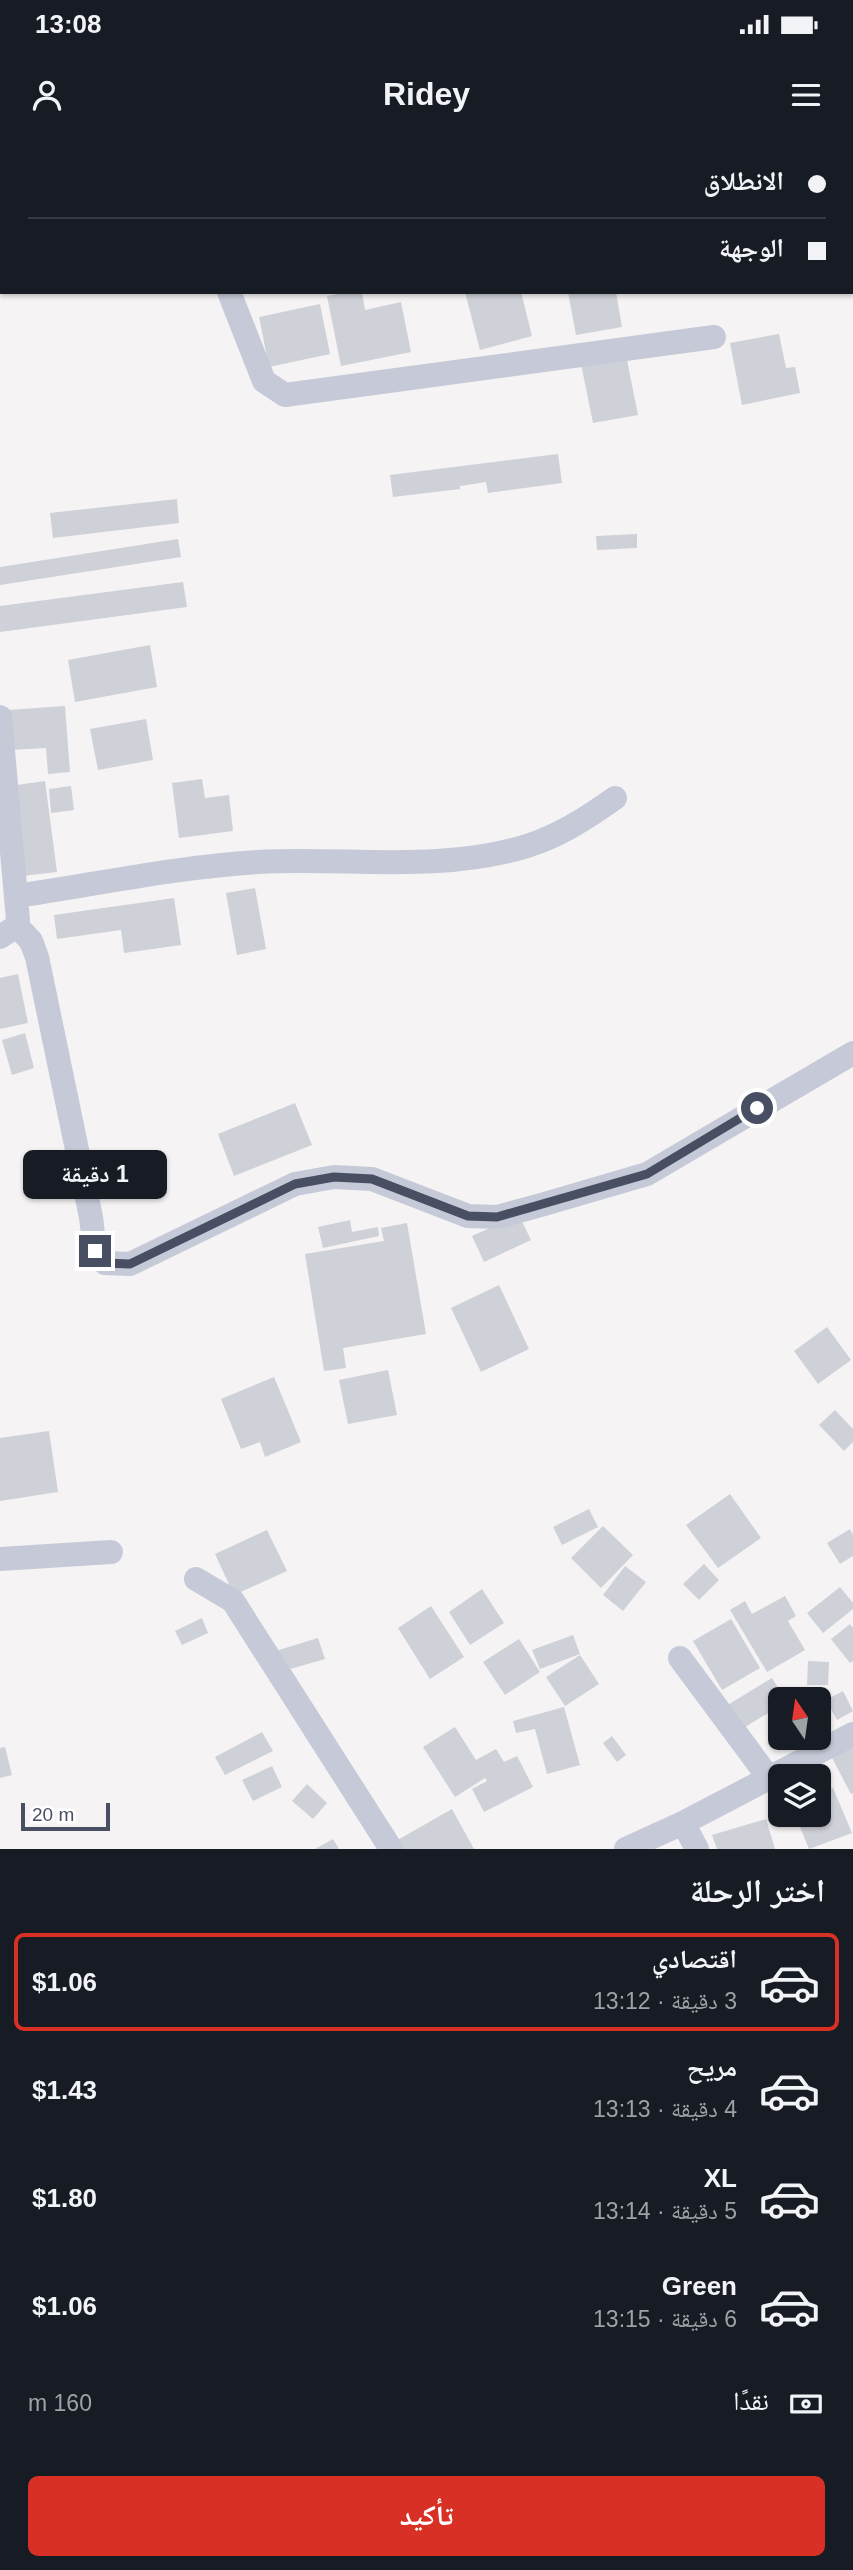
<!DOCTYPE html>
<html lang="ar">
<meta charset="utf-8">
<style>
:root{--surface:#171b24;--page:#242831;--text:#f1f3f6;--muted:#9ea1a6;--line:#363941;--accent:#d93025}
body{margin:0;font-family:Helvetica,"Noto Naskh Arabic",sans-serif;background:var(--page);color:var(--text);direction:rtl;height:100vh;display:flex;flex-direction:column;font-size:26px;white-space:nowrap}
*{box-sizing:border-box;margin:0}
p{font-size:23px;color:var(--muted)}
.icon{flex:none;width:38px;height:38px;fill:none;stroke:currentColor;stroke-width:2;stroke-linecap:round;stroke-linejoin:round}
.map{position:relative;height:1709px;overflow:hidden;direction:ltr}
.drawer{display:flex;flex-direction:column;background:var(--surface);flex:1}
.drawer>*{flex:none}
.hud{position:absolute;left:0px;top:0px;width:854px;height:154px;box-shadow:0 2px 5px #0004;direction:rtl;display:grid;align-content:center;height:154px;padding:0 28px;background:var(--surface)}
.needle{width:46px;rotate:347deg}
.fabs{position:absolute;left:768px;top:1547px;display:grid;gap:14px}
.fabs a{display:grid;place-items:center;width:63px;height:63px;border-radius:10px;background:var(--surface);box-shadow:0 2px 5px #0004;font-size:35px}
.scale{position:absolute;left:21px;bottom:18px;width:89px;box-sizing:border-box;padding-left:7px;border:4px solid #484f63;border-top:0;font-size:19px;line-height:24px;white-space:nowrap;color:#484f63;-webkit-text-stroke:5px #fff;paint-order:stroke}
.end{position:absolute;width:32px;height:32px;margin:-16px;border:9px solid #484f63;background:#fff;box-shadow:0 0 0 4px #fff}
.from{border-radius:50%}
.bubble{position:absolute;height:49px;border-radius:10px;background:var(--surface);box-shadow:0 2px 5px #0004;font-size:23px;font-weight:800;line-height:49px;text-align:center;direction:rtl}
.hud b{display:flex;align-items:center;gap:24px;height:66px;font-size:26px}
.hud b+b{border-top:2px solid var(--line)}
.hud i{width:18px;height:18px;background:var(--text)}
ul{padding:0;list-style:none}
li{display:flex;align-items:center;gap:21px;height:98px;margin:0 14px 10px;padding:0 14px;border:4px solid transparent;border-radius:10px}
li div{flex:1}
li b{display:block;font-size:26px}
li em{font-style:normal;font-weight:800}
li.active{border-color:var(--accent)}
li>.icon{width:63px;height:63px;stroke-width:1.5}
h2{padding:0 28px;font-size:32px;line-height:84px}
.pay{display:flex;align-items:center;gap:18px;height:77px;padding:0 28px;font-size:26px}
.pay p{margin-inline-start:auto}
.button{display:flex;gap:14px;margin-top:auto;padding:14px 28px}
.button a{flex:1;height:80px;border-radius:10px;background:var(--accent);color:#fff;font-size:28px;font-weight:800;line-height:80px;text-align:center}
.status{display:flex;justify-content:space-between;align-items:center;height:49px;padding:0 35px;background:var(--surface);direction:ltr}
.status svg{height:19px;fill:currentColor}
header{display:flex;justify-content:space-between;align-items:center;height:91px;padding:0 28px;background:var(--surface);font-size:32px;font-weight:800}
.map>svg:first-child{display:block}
.building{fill:#cfd1d8}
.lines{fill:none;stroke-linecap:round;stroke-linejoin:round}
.minor{stroke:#c6cad8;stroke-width:24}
.rail{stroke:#b4b5be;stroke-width:5}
.route{stroke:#484f63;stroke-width:9}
</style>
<div class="status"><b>13:08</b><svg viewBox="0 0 49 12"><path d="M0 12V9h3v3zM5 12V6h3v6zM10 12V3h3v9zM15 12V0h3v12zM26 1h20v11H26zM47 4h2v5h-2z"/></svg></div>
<header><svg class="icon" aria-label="menu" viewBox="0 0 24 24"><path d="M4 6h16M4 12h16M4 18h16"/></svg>Ridey<svg class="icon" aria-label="person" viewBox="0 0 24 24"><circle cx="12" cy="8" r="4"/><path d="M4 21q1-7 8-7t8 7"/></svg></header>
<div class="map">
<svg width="853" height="1709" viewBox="0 0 853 1709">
<rect width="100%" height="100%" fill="#f5f3f3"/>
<path class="building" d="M347,152H362L365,170L401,162L411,212L341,226L327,156Z
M465,152H521L532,196L480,210Z
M568,152H616L622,187L576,195Z
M320,164L330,214L269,227L259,177Z
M779,194L786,228L795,227L800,253L742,265L730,203Z
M626,215L638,275L593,283L581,224Z
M558,314L562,343L488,353L486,342L460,346V349L393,357L390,335Z
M177,359L179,383L53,398L50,373Z
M637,394V408L597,410L596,396Z
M178,399L181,417L0,445V427Z
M183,442L187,467L0,492V466Z
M150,505L157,547L75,562L68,520Z
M65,566L70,632L48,634L46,608L10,610L8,570Z
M146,579L153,620L98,630L90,589Z
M202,639L205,658L229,655L233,691L179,698L172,643Z
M45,641L57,732L22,736L10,646Z
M71,646L74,670L51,673L49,649Z
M255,748L266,809L237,815L226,753Z
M174,758L181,805L124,813L121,790L57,799L54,775Z
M18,834L28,883L0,889V838Z
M25,893L34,928L12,935L2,900Z
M295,963L312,1005L234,1036L218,994Z
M519,1075L531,1100L484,1122L472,1096Z
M350,1080L352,1092L378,1087L379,1096L323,1108L318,1087Z
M407,1083L426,1194L343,1208L346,1228L324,1231L305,1114L384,1101L381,1088Z
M499,1145L529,1209L481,1232L451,1168Z
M827,1187L851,1220L818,1244L794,1211Z
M388,1230L397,1275L348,1284L339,1240Z
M274,1237L301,1302L265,1317L260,1302L241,1309L221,1259Z
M835,1270L853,1289V1302L844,1311L819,1285Z
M49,1291L58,1352L0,1361V1298Z
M730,1354L761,1398L718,1428L686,1385Z
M589,1369L598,1387L562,1405L553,1387Z
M603,1386L633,1415L601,1448L571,1418Z
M850,1389L853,1395V1416L840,1424L827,1403Z
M267,1390L287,1431L234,1455L215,1414Z
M704,1424L719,1440L699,1460L683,1444Z
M625,1426L646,1442L623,1471L603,1455Z
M840,1447L853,1463V1469L823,1493L807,1473Z
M482,1449L504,1483L470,1505L449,1472Z
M785,1456L796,1476L788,1481L805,1510L767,1532L730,1470L745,1461L752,1474Z
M431,1466L464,1517L430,1539L398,1488Z
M202,1478L208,1493L182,1505L175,1491Z
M731,1479L760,1528L722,1550L693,1501Z
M850,1484L853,1488V1521L850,1523L831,1499Z
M573,1495L580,1514L540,1529L532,1510Z
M318,1498L325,1519L273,1534L266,1514Z
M519,1499L540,1532L505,1555L483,1522Z
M580,1515L599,1544L565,1566L546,1537Z
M808,1521L829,1522L828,1545H807Z
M772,1538L785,1559H780V1566L740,1590L726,1566Z
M843,1551L853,1571L837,1580L826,1560Z
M564,1567L580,1625L547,1634L535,1589L516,1593L513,1581Z
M455,1587L476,1620L496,1609L504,1622L517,1616L533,1647L484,1672L472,1649L487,1641L485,1638L455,1657L423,1607Z
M262,1592L273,1611L225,1635L215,1617Z
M612,1596L626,1615L617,1622L603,1603Z
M853,1605V1653L851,1654L831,1616Z
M5,1607L12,1635L0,1638V1608Z
M272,1626L282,1647L253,1661L242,1640Z
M307,1644L327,1663L313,1679L292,1661Z
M833,1648L852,1693L809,1709L795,1675H819V1654Z
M452,1669L474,1709H398L394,1702Z
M766,1679L775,1709H717L712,1695Z
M333,1699L339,1709H315Z"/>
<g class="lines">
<path class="minor" d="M172,0L173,2
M229,152L264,241L285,255L714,197
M0,577L18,780L17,786L0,797
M17,756C97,744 177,727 258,722C347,717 440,733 527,706C559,696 587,678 615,658
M17,786L31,801L37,817L91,1077L95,1111L105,1123L130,1124L295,1044L334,1037L372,1039L468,1076L497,1077L541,1065L647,1034L853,913
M0,1419L111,1412
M196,1439L233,1461L391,1709
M680,1518L769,1638
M683,1683L697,1709
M626,1709L683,1683L853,1594"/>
<path class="rail" d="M817,0L818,2
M836,0L837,2
M852,25L853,26
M852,52L853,54"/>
</g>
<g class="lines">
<path class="route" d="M95,1111L105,1123L130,1124L295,1044L334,1037L372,1039L468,1076L497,1077L647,1034L757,968"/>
</g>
</svg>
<div class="fabs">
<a><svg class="needle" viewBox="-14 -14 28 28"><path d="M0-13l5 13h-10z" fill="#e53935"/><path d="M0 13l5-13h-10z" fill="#9ea1a6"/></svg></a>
<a><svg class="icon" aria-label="layers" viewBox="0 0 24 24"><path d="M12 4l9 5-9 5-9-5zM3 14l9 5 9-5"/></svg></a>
</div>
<div class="scale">20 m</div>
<i class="end from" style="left:757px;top:968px"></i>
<i class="end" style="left:95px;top:1111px"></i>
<div class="bubble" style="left:23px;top:1010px;width:144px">1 دقيقة</div>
<div class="hud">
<b><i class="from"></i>الانطلاق</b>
<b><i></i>الوجهة</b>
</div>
</div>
<section class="drawer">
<h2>اختر الرحلة</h2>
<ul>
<li class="active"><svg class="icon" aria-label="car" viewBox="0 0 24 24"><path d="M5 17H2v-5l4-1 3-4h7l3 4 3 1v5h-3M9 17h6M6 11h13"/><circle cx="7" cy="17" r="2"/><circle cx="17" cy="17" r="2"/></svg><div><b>اقتصادي</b><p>3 دقيقة · 13:12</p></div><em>$1.06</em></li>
<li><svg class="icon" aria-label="car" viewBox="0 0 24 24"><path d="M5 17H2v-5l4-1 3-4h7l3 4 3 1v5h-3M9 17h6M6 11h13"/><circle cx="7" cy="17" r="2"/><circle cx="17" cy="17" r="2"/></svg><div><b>مريح</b><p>4 دقيقة · 13:13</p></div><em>$1.43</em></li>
<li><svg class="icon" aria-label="car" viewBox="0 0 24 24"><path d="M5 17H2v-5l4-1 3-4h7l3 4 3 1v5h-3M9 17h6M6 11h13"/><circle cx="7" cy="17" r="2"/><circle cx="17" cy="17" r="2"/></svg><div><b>XL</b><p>5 دقيقة · 13:14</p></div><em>$1.80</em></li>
<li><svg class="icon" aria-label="car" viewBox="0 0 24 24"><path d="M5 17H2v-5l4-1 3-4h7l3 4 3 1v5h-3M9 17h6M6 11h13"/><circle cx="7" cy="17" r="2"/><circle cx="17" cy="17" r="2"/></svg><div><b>Green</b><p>6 دقيقة · 13:15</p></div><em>$1.06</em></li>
</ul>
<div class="pay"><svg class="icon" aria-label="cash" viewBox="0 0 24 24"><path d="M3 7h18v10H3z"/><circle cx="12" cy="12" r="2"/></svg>نقدًا<p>160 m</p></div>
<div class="button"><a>تأكيد</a></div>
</section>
